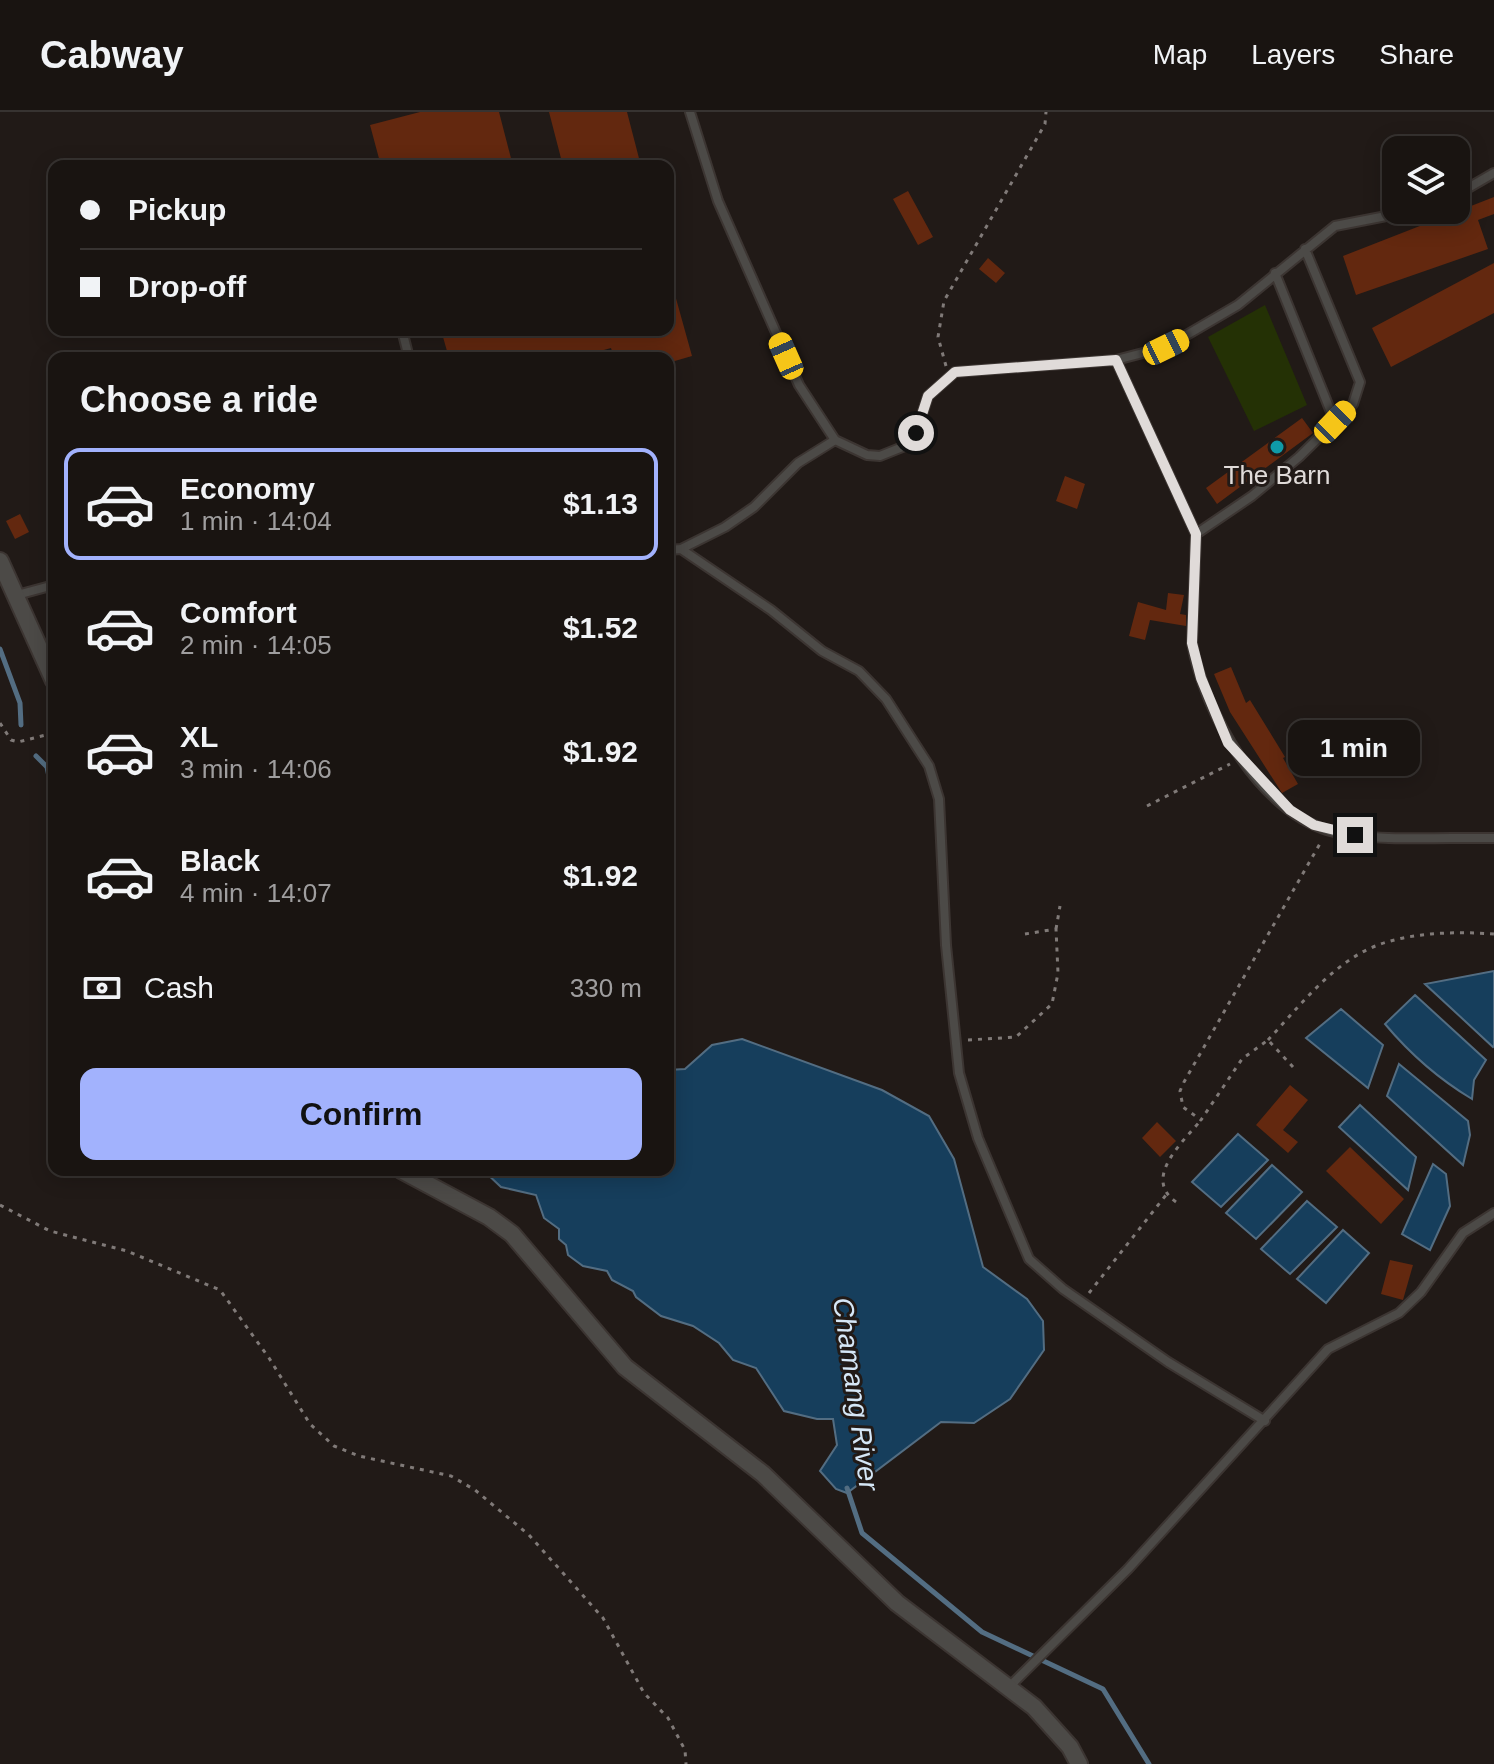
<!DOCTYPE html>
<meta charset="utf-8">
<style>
:root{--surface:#191411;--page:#221d1a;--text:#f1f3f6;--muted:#9f9e9f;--line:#373331;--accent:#a2b2fd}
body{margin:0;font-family:Helvetica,sans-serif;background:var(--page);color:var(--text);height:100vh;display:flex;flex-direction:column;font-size:30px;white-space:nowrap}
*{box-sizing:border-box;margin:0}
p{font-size:26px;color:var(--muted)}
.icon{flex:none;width:44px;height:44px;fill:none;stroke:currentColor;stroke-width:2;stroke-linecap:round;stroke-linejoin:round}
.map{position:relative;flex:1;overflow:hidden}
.panel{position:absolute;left:48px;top:240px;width:626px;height:824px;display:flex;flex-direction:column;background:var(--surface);border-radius:16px;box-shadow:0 4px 20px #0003,0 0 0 2px var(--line)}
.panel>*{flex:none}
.guide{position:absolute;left:48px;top:48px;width:626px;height:176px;border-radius:16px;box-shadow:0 4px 20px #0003,0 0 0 2px var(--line);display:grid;align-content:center;height:176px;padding:0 32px;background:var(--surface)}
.buttons{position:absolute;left:1382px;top:24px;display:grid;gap:16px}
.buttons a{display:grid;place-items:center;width:88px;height:88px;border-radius:16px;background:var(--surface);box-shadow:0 4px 20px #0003,0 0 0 2px var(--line);font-size:40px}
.end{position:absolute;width:36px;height:36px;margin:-18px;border:10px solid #e0dbd9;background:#111;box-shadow:0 0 0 4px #111}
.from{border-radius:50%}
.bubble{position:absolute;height:56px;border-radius:16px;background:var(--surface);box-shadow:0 4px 20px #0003,0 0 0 2px var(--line);font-size:26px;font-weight:700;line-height:56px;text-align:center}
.car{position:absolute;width:24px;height:48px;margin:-24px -12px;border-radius:10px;box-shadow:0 0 6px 2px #0007;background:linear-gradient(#f5c518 24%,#345 0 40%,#f5c518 0 76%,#345 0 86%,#f5c518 0)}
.guide b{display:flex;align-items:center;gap:28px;height:76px;font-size:30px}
.guide b+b{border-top:2px solid var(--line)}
.guide i{width:20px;height:20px;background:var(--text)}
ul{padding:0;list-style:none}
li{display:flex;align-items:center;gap:24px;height:112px;margin:0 16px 12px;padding:0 16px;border:4px solid transparent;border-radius:16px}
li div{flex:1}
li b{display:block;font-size:30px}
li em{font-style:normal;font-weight:700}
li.selected{border-color:var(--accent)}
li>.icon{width:72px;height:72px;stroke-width:1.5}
h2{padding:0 32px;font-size:36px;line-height:96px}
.pay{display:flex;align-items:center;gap:20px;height:88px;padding:0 32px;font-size:30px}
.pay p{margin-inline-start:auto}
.primary-button{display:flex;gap:16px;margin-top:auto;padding:16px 32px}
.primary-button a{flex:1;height:92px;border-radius:16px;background:var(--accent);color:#111;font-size:32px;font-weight:700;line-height:92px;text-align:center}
header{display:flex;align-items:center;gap:48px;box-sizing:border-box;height:112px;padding:0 40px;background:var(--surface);border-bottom:2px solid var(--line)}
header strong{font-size:38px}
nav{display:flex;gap:44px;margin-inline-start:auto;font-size:28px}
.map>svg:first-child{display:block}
.green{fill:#243105}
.water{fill:#163e5c;stroke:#536d82;stroke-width:2}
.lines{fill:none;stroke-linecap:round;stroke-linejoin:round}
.stream{stroke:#536d82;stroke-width:5}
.building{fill:#63280f}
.service-casing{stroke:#3c3532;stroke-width:12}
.minor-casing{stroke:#3c3532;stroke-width:20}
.path{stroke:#807a78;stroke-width:3;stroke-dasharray:4 6;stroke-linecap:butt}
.service{stroke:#4c4a47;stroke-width:8}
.minor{stroke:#4c4a47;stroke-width:16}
.route{stroke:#e0dbd9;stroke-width:10}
.culture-dot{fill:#0f9aa8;stroke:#211a17;stroke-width:3}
.labels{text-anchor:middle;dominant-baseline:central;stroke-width:6;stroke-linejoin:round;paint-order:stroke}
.poi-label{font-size:26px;fill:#e0dbd9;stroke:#211a17}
.water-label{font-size:28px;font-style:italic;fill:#d5e7f7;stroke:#211a17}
</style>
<header>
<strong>Cabway</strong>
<nav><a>Map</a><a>Layers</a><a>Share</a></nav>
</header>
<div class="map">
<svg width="1494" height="1652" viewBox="0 0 1494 1652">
<rect width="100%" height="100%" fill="#211a17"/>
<path class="green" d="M1265,193L1307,293L1254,319L1208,225Z"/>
<path class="water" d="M1494,859V934L1493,935L1425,872Z
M1415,883L1486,948L1474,968L1472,987C1437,966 1411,943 1385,912Z
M1341,897L1383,933L1368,976L1306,926Z
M742,927L882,978L929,1004L954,1047L983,1155L1027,1187L1043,1209L1044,1238L1010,1287L974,1311L941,1310L847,1381L836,1377L820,1359L837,1333L833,1307H817L784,1299L756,1256L733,1248L719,1231L693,1214L661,1204L636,1185L633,1179L612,1168L607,1159L583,1154L568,1143L566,1133L559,1127V1117L544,1106L536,1083L501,1075L483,1058H668V958L685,957L712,933Z
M1399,952L1468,1009L1470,1023L1463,1053L1387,984Z
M1360,993L1416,1045L1408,1078L1339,1015Z
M1238,1022L1268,1048L1221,1095L1192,1070Z
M1433,1052L1446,1062L1450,1094L1430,1138L1402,1122Z
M1272,1053L1302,1080L1256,1127L1226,1101Z
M1307,1089L1337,1115L1290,1162L1261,1137Z
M1343,1118L1369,1141L1326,1191L1297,1167Z"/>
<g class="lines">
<path class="stream" d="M0,537L20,591L21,613
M36,644L47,655L54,689
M847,1376L862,1421L982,1520L1103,1577L1149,1652"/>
</g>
<path class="building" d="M420,0H499L513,54H381L370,13Z
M549,0H627L641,54H563Z
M908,79L933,125L918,133L893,87Z
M1494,85V102L1478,108L1488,137L1356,183L1343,144Z
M988,146L1005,161L996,171L979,157Z
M1494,151V201L1391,255L1372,216Z
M672,172L692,244L668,251V246H614L611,236L575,246H449L441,218H668V173Z
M1302,306L1313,321L1217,392L1206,376Z
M1065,364L1085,372L1077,397L1056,389Z
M20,402L29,420L15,427L6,409Z
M1168,481L1184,483L1180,502L1186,503V514L1150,508L1145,528L1129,524L1138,490L1166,498Z
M1231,555L1246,591L1250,588L1285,645L1283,646L1298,672L1282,681L1230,600L1214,562Z
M1290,973L1308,988L1283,1018L1298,1030L1288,1041L1256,1013Z
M1157,1010L1176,1029L1160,1045L1142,1026Z
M1350,1035L1404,1087L1381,1112L1326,1059Z
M1390,1148L1413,1153L1403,1188L1381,1182Z"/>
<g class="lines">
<defs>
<path id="service" d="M690,0L718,89L799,273L835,328L867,343L880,344L905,334L916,321L928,284L955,260L1116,248L1166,235L1238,193L1335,114L1417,98
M1456,83L1494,61
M1275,161L1335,310
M402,218L409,246
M1116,248L1196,422L1192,531C1204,600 1260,702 1334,720C1376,730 1449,725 1494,726
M1196,422L1252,384L1299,345L1353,292L1360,270L1305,137
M681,437L771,498L822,539L859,559L886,587L929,654L939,687L946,833L959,961L978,1026L1029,1147L1063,1177L1168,1250L1265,1309
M668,438L681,437L725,415L754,395L798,351L835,328
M17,483L54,473
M1010,1574L1128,1457L1328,1237L1399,1201L1421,1180L1463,1121L1494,1101"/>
<path id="minor" d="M0,449L54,569
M401,1058L489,1105L512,1122L625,1255L763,1362L897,1491L1034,1595L1070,1635L1079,1652"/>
</defs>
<use href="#service" class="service-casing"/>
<use href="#minor" class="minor-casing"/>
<path class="path" d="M946,254L938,225L944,189L1045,12L1046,0
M0,611L11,628L18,630L54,621
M1147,694L1230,652
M1056,817L1060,794
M968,928L1016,925L1052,892L1058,861L1056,817L1025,822
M1268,928C1296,898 1323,863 1359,842C1396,820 1452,819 1494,822
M1293,955L1268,928L1242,947L1201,1008L1183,995L1180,979L1184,970L1322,728
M1176,1090C1142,1066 1183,1030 1201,1008
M0,1093L50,1119L127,1139L220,1178L269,1246L310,1312L334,1334L359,1344L451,1364L475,1378L529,1423L603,1506L644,1581L668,1606L685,1638L686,1652
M1089,1181L1166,1083"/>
<use href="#service" class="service"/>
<use href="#minor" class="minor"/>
</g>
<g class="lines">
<path class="route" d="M916,321L928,284L955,260L1116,248L1196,422L1192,531L1201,566L1228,631L1290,698L1314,713L1355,723"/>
</g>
<circle class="culture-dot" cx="1277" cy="335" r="8"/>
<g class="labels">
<g class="poi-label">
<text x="1277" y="363">The Barn</text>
</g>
<g class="water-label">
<text transform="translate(856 1282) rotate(82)">Chamang River</text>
</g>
</g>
</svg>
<div class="buttons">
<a><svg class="icon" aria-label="layers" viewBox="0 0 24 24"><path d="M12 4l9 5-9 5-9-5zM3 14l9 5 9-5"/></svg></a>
</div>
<i class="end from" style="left:916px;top:321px"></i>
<i class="end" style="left:1355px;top:723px"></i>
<div class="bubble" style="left:1288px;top:608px;width:132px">1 min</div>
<i class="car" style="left:1166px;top:235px;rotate:64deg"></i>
<i class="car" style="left:786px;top:244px;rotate:336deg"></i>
<i class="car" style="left:1335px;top:310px;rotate:44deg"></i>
<div class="guide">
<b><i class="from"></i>Pickup</b>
<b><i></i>Drop-off</b>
</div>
<section class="panel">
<h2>Choose a ride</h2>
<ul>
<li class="selected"><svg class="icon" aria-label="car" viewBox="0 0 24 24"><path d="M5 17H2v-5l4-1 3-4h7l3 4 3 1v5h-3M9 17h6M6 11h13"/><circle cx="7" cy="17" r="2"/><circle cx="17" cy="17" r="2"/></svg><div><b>Economy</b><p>1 min · 14:04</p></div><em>$1.13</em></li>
<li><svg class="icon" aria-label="car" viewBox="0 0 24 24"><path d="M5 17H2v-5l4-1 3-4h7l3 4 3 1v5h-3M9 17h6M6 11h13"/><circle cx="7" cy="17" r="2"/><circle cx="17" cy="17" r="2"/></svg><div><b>Comfort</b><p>2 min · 14:05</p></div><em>$1.52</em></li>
<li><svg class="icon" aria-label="car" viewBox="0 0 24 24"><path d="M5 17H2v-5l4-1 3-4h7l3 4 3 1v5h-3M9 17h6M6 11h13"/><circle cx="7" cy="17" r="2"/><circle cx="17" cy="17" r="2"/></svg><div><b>XL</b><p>3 min · 14:06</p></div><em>$1.92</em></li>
<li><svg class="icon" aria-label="car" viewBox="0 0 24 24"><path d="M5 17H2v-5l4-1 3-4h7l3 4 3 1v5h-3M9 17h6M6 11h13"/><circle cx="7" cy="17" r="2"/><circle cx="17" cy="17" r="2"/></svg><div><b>Black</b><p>4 min · 14:07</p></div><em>$1.92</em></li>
</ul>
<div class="pay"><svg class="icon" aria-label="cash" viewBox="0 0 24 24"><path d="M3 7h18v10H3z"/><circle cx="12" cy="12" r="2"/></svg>Cash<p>330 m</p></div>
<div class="primary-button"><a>Confirm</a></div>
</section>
</div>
